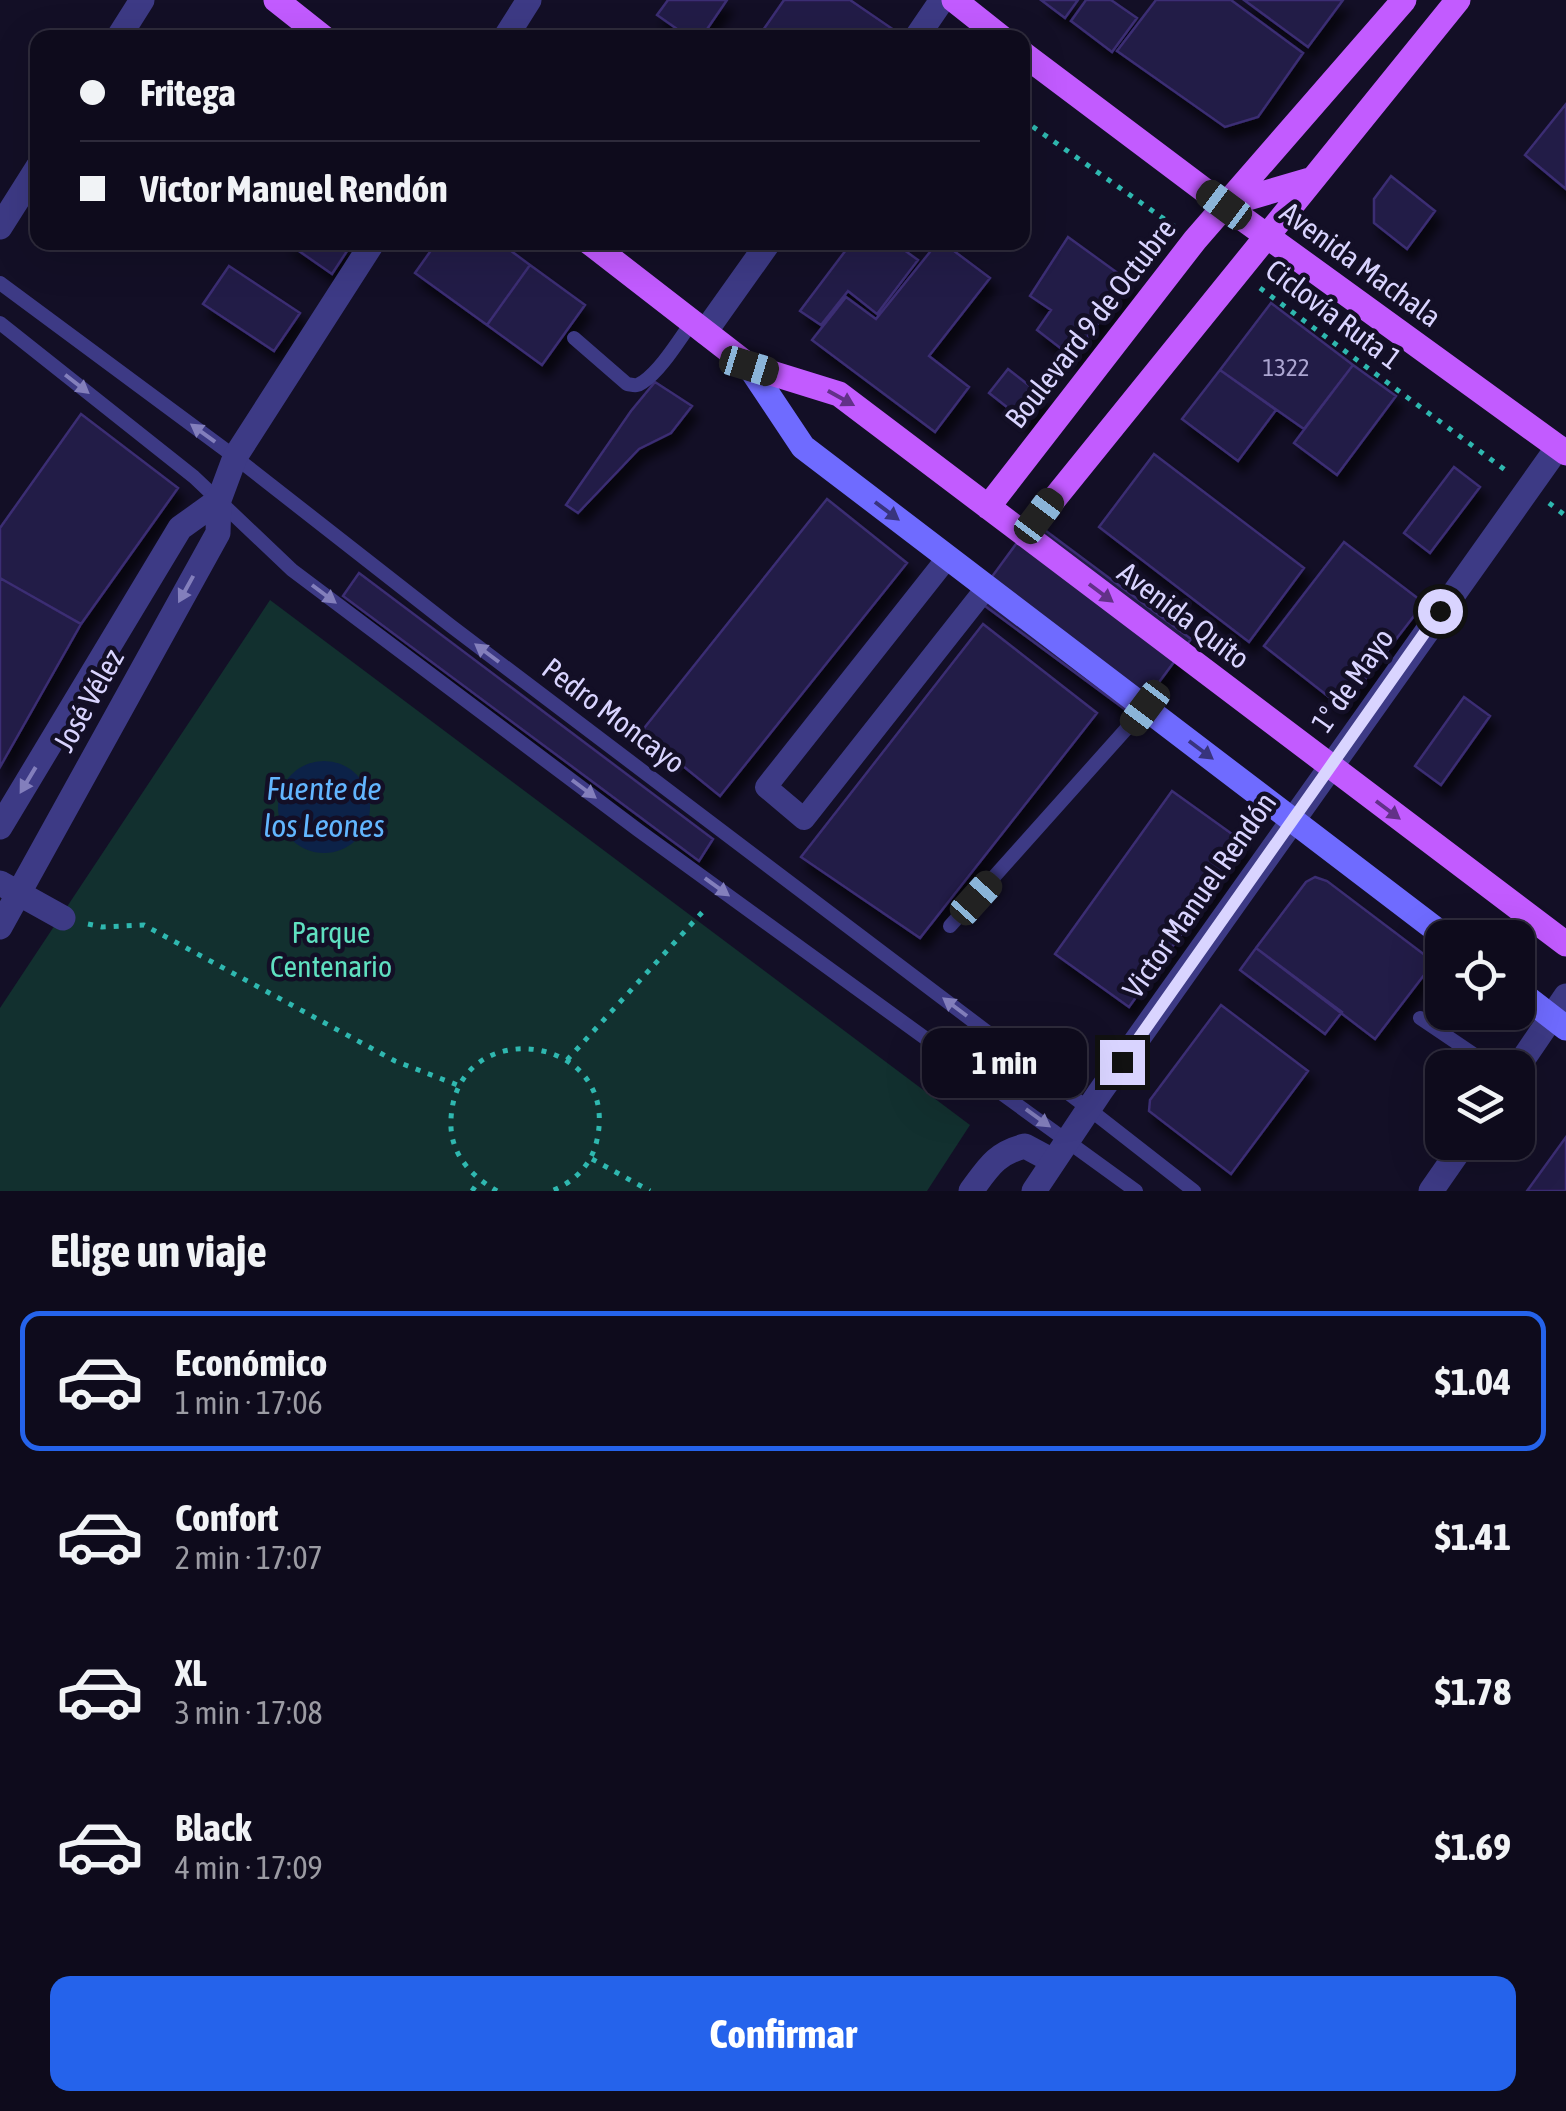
<!DOCTYPE html>
<html lang="es">
<meta charset="utf-8">
<style>
:root{--surface:#0e0b1c;--page:#171425;--text:#f1f3f6;--muted:#9b9ba3;--line:#2e2b3b;--accent:#2563eb}
body{margin:0;font-family:"Asap Condensed",sans-serif;background:var(--page);color:var(--text);height:100vh;display:flex;flex-direction:column;font-size:38px;white-space:nowrap}
*{box-sizing:border-box;margin:0}
p{font-size:32px;color:var(--muted)}
.icon{flex:none;width:55px;height:55px;fill:none;stroke:currentColor;stroke-width:2;stroke-linecap:round;stroke-linejoin:round}
.map{position:relative;height:1191px;overflow:hidden}
.panel{display:flex;flex-direction:column;background:var(--surface);flex:1}
.panel>*{flex:none}
.hud{position:absolute;left:30px;top:30px;width:1000px;height:220px;border-radius:20px;box-shadow:0 10px 40px #0002,0 0 0 2px var(--line);display:grid;align-content:center;height:220px;padding:0 50px;background:var(--surface)}
.tools{position:absolute;left:1425px;top:920px;display:grid;gap:20px}
.tools a{display:grid;place-items:center;width:110px;height:110px;border-radius:20px;background:var(--surface);box-shadow:0 10px 40px #0002,0 0 0 2px var(--line);font-size:50px}
.end{position:absolute;width:45px;height:45px;margin:-22px;border:12px solid #d9d4ff;background:#111;box-shadow:0 0 0 5px #111}
.from{border-radius:50%}
.bubble{position:absolute;height:70px;border-radius:20px;background:var(--surface);box-shadow:0 10px 40px #0002,0 0 0 2px var(--line);font-size:32px;font-weight:700;line-height:70px;text-align:center}
.car{position:absolute;width:30px;height:60px;margin:-30px -15px;border-radius:12px;box-shadow:0 0 8px 2px #0007;background:linear-gradient(#222 24%,#8ab4d8 0 40%,#222 0 76%,#8ab4d8 0 86%,#222 0)}
.hud b{display:flex;align-items:center;gap:35px;height:95px;font-size:38px}
.hud b+b{border-top:2px solid var(--line)}
.hud i{width:25px;height:25px;background:var(--text)}
ul{padding:0;list-style:none}
li{display:flex;align-items:center;gap:30px;height:140px;margin:0 20px 15px;padding:0 30px;border:5px solid transparent;border-radius:20px}
li div{flex:1}
li b{display:block;font-size:38px}
li em{font-style:normal;font-weight:700}
li.active{border-color:var(--accent)}
li>.icon{width:90px;height:90px;stroke-width:1.5}
h2{padding:0 50px;font-size:45px;line-height:120px}
.primary-button{display:flex;gap:20px;margin-top:auto;padding:20px 50px}
.primary-button a{flex:1;height:115px;border-radius:20px;background:var(--accent);color:#fff;font-size:40px;font-weight:700;line-height:115px;text-align:center}
.map>svg:first-child{display:block}
.green{fill:#12302f}
.water{fill:#0c2248}
.building{fill:#241b47;stroke:#3b2d73;stroke-width:2.5;filter:url(#shadow)}
.lines{fill:none;stroke-linecap:round;stroke-linejoin:round}
.path{stroke:#2fb8b0;stroke-width:5;stroke-dasharray:5 8;stroke-linecap:butt}
.service{stroke:#3d3a85;stroke-width:14}
.pedestrian{stroke:#3d3a85;stroke-width:22}
.minor{stroke:#3d3a85;stroke-width:25}
.tertiary{stroke:#3d3a85;stroke-width:25}
.secondary{stroke:#6f6bff;stroke-width:25}
.primary{stroke:#c25bff;stroke-width:25}
.oneway{fill:#837fbc}
.oneway2{fill:#623188}
.oneway3{fill:#38347d}
.route{stroke:#d9d4ff;stroke-width:12}
.labels{text-anchor:middle;dominant-baseline:central;stroke-width:9;stroke-linejoin:round;paint-order:stroke}
.number-label{font-size:25px;fill:#aca6d1}
.street-label{font-size:30px;fill:#d9d4ff;stroke:#130f26}
.park-label{font-size:30px;fill:#5fe0c0;stroke:#130f26}
.water-label{font-size:32px;font-style:italic;fill:#62b6ff;stroke:#130f26}
</style>
<div class="map">
<svg width="1566" height="1191" viewBox="0 0 1566 1191">
<defs>
<filter id="shadow"><feDropShadow dx="6" dy="11" stdDeviation="5" flood-color="#0009"/></filter>
</defs>
<rect width="100%" height="100%" fill="#130f26"/>
<path class="green" d="M270,600L970,1125L927,1191H0V1008Z"/>
<path class="water" d="M278 807a46 46 0 1 1 92 0a46 46 0 1 1-92 0Z"/>
<path class="building" d="M668,0H727L701,38H690L657,15Z
M784,0H850L894,30L889,38H767L761,33Z
M1041,0H1078L1065,18Z
M1086,0H1111L1137,18L1112,52L1071,21Z
M1156,0H1231L1303,53L1258,117L1225,127L1117,51Z
M1244,0H1343L1308,47Z
M1566,104V189L1525,155Z
M1391,176L1435,211L1407,249L1374,223V199Z
M1068,237L1130,282L1072,357L1037,330L1051,310L1030,296Z
M286,242H353L332,274Z
M437,242H499L530,265L487,325L415,273Z
M852,242H893L918,260L877,314L848,291L821,325L800,311Z
M938,242H942L990,278L929,356L969,387L935,432L812,340L846,297L876,319Z
M530,265L585,305L542,365L487,325Z
M229,266L300,313L274,351L203,304Z
M1271,303L1353,365L1304,429L1220,370Z
M1353,365L1396,396L1337,475L1294,443Z
M1008,369L1045,398L1026,422L989,393Z
M1220,370L1276,410L1238,461L1182,419Z
M655,382L692,406L671,433L639,449L578,513L566,505L631,411Z
M81,414L178,488L81,624L0,578V528Z
M1154,454L1304,568L1249,642L1099,527Z
M1454,467L1480,487L1430,553L1404,533Z
M827,499L907,563L720,796L641,732Z
M1038,525L1191,639L1134,716L981,603L991,578L1019,540Z
M1344,542L1424,603L1343,708L1264,646Z
M359,573L713,839L699,861L343,596Z
M0,578L81,624L0,767Z
M983,624L1097,713L920,938L801,857Z
M1464,697L1490,716L1441,785L1415,766Z
M1172,791L1246,844L1129,1007L1055,954Z
M1315,877L1327,881L1434,962L1375,1039L1256,948L1306,882Z
M1256,948L1342,1012L1325,1034L1240,970Z
M1221,1005L1308,1071L1231,1174L1149,1111L1150,1100Z
M1566,1137V1191H1527Z"/>
<g class="lines">
<path class="path" d="M1022,119L1174,226
M1260,288L1508,472
M1549,503L1566,516
M88,924L102,927L144,925L395,1061L460,1086
M567,1060L707,907
M592,1159L650,1191
M472,1191L479,1181
M497,1191C470,1175 449,1153 451,1119C456,1011 625,1034 596,1144C590,1166 573,1183 551,1191"/>
<path class="service" d="M0,283L235,457L451,626L1089,1109L1194,1191
M0,323L194,477L292,570L638,830L1136,1191
M574,338L627,384C634,385 636,387 643,382C661,370 679,340 692,322
M950,926L1145,708
M1420,1018L1494,1068"/>
<path class="pedestrian" d="M948,557L766,787L804,819L987,587"/>
<path class="minor" d="M118,38L142,0
M505,38L529,0
M916,38L942,0
M0,227L38,167
M705,332L769,242
M0,827L180,528L219,500
M0,883L63,918
M0,927L218,533L219,500L235,457L373,242
M971,1191C988,1168 996,1153 1025,1146L1053,1161"/>
<path class="tertiary" d="M1517,1068L1566,996
M1034,1191L1100,1092L1558,447
M1431,1191L1465,1142"/>
<path class="secondary" d="M749,366L803,447L1447,938
M1518,991L1566,1028"/>
<path class="primary" d="M276,0L324,38
M954,0L1002,38
M1022,53L1224,205L1566,453
M1224,205L1313,179
M589,242L749,366L839,394L1566,944
M988,507L1195,240L1404,0
M1025,535L1458,0"/>
</g>
<defs><path id="oneway-solid" d="M-6-.8H1V-3.2L6.5 0L1 3.2V.8H-6Z" transform="scale(2.5)"/></defs>
<g class="oneway">
<use href="#oneway-solid" transform="translate(77 384) rotate(38)"/>
<use href="#oneway-solid" transform="translate(203 433) rotate(-144)"/>
<use href="#oneway-solid" transform="translate(186 589) rotate(119)"/>
<use href="#oneway-solid" transform="translate(324 594) rotate(37)"/>
<use href="#oneway-solid" transform="translate(487 653) rotate(-143)"/>
<use href="#oneway-solid" transform="translate(28 780) rotate(121)"/>
<use href="#oneway-solid" transform="translate(584 789) rotate(37)"/>
<use href="#oneway-solid" transform="translate(717 887) rotate(36)"/>
<use href="#oneway-solid" transform="translate(955 1007) rotate(-143)"/>
<use href="#oneway-solid" transform="translate(1038 1118) rotate(36)"/>
</g>
<g class="oneway2">
<use href="#oneway-solid" transform="translate(841 398) rotate(29)"/>
<use href="#oneway-solid" transform="translate(1101 593) rotate(37)"/>
<use href="#oneway-solid" transform="translate(1388 810) rotate(37)"/>
</g>
<g class="oneway3">
<use href="#oneway-solid" transform="translate(887 511) rotate(37)"/>
<use href="#oneway-solid" transform="translate(1201 750) rotate(37)"/>
</g>
<g class="lines">
<path class="route" d="M1122,1062L1440,611"/>
</g>
<g class="labels">
<g class="number-label">
<text x="1286" y="367">1322</text>
</g>
<g class="street-label">
<text transform="translate(1361 264) rotate(36)">Avenida Machala</text>
<text transform="translate(1334 314) rotate(37)">Ciclovía Ruta 1</text>
<text transform="translate(1090 323) rotate(-52)">Boulevard 9 de Octubre</text>
<text transform="translate(1184 615) rotate(37)">Avenida Quito</text>
<text transform="translate(1352 680) rotate(-55)">1º de Mayo</text>
<text transform="translate(88 700) rotate(-61)">José Vélez</text>
<text transform="translate(614 715) rotate(37)">Pedro Moncayo</text>
<text transform="translate(1199 895) rotate(-55)">Victor Manuel Rendón</text>
</g>
<g class="park-label">
<text x="331" y="932">Parque<tspan x="331" dy="34">Centenario</tspan></text>
</g>
<g class="water-label">
<text x="324" y="788">Fuente de<tspan x="324" dy="37">los Leones</tspan></text>
</g>
</g>
</svg>
<div class="tools">
<a><svg class="icon" aria-label="locate" viewBox="0 0 24 24"><circle cx="12" cy="12" r="6"/><path d="M12 2v4M12 18v4M2 12h4M18 12h4"/></svg></a>
<a><svg class="icon" aria-label="layers" viewBox="0 0 24 24"><path d="M12 4l9 5-9 5-9-5zM3 14l9 5 9-5"/></svg></a>
</div>
<i class="end from" style="left:1440px;top:611px"></i>
<i class="end" style="left:1122px;top:1062px"></i>
<div class="bubble" style="left:922px;top:1028px;width:165px">1 min</div>
<i class="car" style="left:1224px;top:205px;rotate:307deg"></i>
<i class="car" style="left:749px;top:366px;rotate:107deg"></i>
<i class="car" style="left:1039px;top:516px;rotate:37deg"></i>
<i class="car" style="left:1145px;top:708px;rotate:217deg"></i>
<i class="car" style="left:976px;top:898px;rotate:42deg"></i>
<div class="hud">
<b><i class="from"></i>Fritega</b>
<b><i></i>Victor Manuel Rendón</b>
</div>
</div>
<section class="panel">
<h2>Elige un viaje</h2>
<ul>
<li class="active"><svg class="icon" aria-label="car" viewBox="0 0 24 24"><path d="M5 17H2v-5l4-1 3-4h7l3 4 3 1v5h-3M9 17h6M6 11h13"/><circle cx="7" cy="17" r="2"/><circle cx="17" cy="17" r="2"/></svg><div><b>Económico</b><p>1 min · 17:06</p></div><em>$1.04</em></li>
<li><svg class="icon" aria-label="car" viewBox="0 0 24 24"><path d="M5 17H2v-5l4-1 3-4h7l3 4 3 1v5h-3M9 17h6M6 11h13"/><circle cx="7" cy="17" r="2"/><circle cx="17" cy="17" r="2"/></svg><div><b>Confort</b><p>2 min · 17:07</p></div><em>$1.41</em></li>
<li><svg class="icon" aria-label="car" viewBox="0 0 24 24"><path d="M5 17H2v-5l4-1 3-4h7l3 4 3 1v5h-3M9 17h6M6 11h13"/><circle cx="7" cy="17" r="2"/><circle cx="17" cy="17" r="2"/></svg><div><b>XL</b><p>3 min · 17:08</p></div><em>$1.78</em></li>
<li><svg class="icon" aria-label="car" viewBox="0 0 24 24"><path d="M5 17H2v-5l4-1 3-4h7l3 4 3 1v5h-3M9 17h6M6 11h13"/><circle cx="7" cy="17" r="2"/><circle cx="17" cy="17" r="2"/></svg><div><b>Black</b><p>4 min · 17:09</p></div><em>$1.69</em></li>
</ul>
<div class="primary-button"><a>Confirmar</a></div>
</section>
